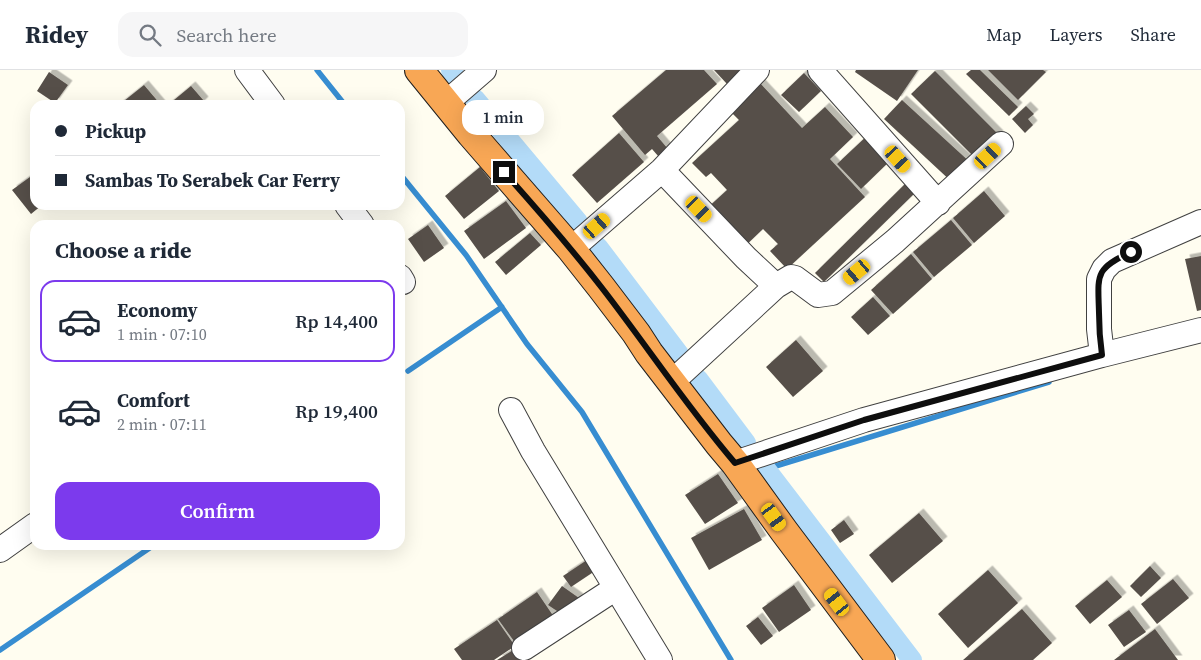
<!DOCTYPE html>
<meta charset="utf-8">
<style>
:root{--surface:#fff;--page:#f6f6f7;--text:#1f2937;--muted:#747a83;--line:#e0e1e3;--accent:#7c3aed}
body{margin:0;font-family:"Source Serif 4",serif;background:var(--page);color:var(--text);height:100vh;display:flex;flex-direction:column;font-size:19px;white-space:nowrap}
*{box-sizing:border-box;margin:0}
p{font-size:16px;color:var(--muted)}
.icon{flex:none;width:28px;height:28px;fill:none;stroke:currentColor;stroke-width:2;stroke-linecap:round;stroke-linejoin:round}
.map{position:relative;flex:1;overflow:hidden}
.panel{position:absolute;left:30px;top:150px;width:375px;height:330px;display:flex;flex-direction:column;background:var(--surface);border-radius:15px;box-shadow:0 5px 20px #0002}
.panel>*{flex:none}
.guide{position:absolute;left:30px;top:30px;width:375px;height:110px;border-radius:15px;box-shadow:0 5px 20px #0002;display:grid;align-content:center;height:110px;padding:0 25px;background:var(--surface)}
.end{position:absolute;width:22px;height:22px;margin:-11px;border:6px solid #0e0e0e;background:#fff;box-shadow:0 0 0 2px #fff}
.from{border-radius:50%}
.bubble{position:absolute;height:35px;border-radius:15px;background:var(--surface);box-shadow:0 5px 20px #0002;font-size:16px;font-weight:600;line-height:35px;text-align:center}
.car{position:absolute;width:15px;height:30px;margin:-15px -8px;border-radius:6px;box-shadow:0 0 4px 1px #0007;background:linear-gradient(#f5c518 24%,#345 0 40%,#f5c518 0 76%,#345 0 86%,#f5c518 0)}
.guide b{display:flex;align-items:center;gap:18px;height:48px;font-size:19px}
.guide b+b{border-top:1px solid var(--line)}
.guide i{width:12px;height:12px;background:var(--text)}
ul{padding:0;list-style:none}
li{display:flex;align-items:center;gap:15px;height:82px;margin:0 10px 8px;padding:0 15px;border:2px solid transparent;border-radius:15px}
li div{flex:1}
li b{display:block;font-size:19px}
li em{font-style:normal;font-weight:600}
li.current{border-color:var(--accent)}
li>.icon{width:45px;height:45px;stroke-width:1.5}
h2{padding:0 25px;font-size:22px;line-height:60px}
.cta{display:flex;gap:10px;margin-top:auto;padding:10px 25px}
.cta a{flex:1;height:58px;border-radius:15px;background:var(--accent);color:#fff;font-size:20px;font-weight:600;line-height:58px;text-align:center}
header{display:flex;align-items:center;gap:30px;box-sizing:border-box;height:70px;padding:0 25px;background:var(--surface);border-bottom:1px solid var(--line)}
header strong{font-size:24px}
nav{display:flex;gap:28px;margin-inline-start:auto;font-size:18px}
.search{width:350px;height:45px;background:var(--page);display:flex;align-items:center;gap:12px;box-sizing:border-box;padding:0 18px;border-radius:15px;color:var(--muted);font-size:19px}
.map>svg:first-child{display:block}
.lines{fill:none;stroke-linecap:round;stroke-linejoin:round}
.stream{stroke:#378dd1;stroke-width:5.5}
.canal{stroke:#b3dbf8;stroke-width:20}
.building{fill:#57504a;filter:url(#shadow)}
.minor-casing{stroke:#414141;stroke-width:26}
.highway-casing{stroke:#1f1f1f;stroke-width:30}
.minor{stroke:#fff;stroke-width:24}
.highway{stroke:#f8a755;stroke-width:28}
.route{stroke:#0e0e0e;stroke-width:6}
</style>
<header>
<strong>Ridey</strong>
<div class="search"><svg class="icon" aria-label="search" viewBox="0 0 24 24"><circle cx="10" cy="10" r="6"/><path d="M15 15l6 6"/></svg>Search here</div>
<nav><a>Map</a><a>Layers</a><a>Share</a></nav>
</header>
<div class="map">
<svg width="1201" height="590" viewBox="0 0 1201 590">
<defs>
<filter id="shadow"><feDropShadow dx="4.5" dy="-4.5" stdDeviation="0" flood-color="#0004"/></filter>
</defs>
<rect width="100%" height="100%" fill="#fffdf0"/>
<g class="lines">
<path class="stream" d="M317,0L345,35
M400,104L466,185L527,274L582,342L731,590
M408,301L502,237
M766,399L1049,312
M0,580L154,475"/>
<path class="canal" d="M451,0L454,4
M475,29L578,152
M598,177L679,284
M698,309L746,373
M766,399L912,590"/>
</g>
<path class="building" d="M666,0H704L717,14L657,66L674,86L665,94L652,79L645,85L612,46Z
M714,0H743L727,14Z
M856,0H918L897,31L855,2Z
M971,0H980L1018,37L1009,46L966,4Z
M988,0H1043L1046,2L1018,30Z
M935,1L999,65L975,88L911,24Z
M49,2L68,15L55,33L37,21Z
M804,3L821,21L799,42L781,25Z
M759,12L802,58L825,37L853,67L830,89L865,127L787,199L770,181L778,174L763,159L741,180L704,141L727,120L711,103L706,107L692,93L739,50L729,40Z
M144,15L161,35H119Z
M191,16L204,31L200,35H168Z
M902,30L972,94L954,114L884,49Z
M1026,36L1034,44L1028,49L1033,55L1025,63L1012,49Z
M619,63L644,92L597,133L572,105Z
M870,63L893,88L861,119L837,94Z
M480,97L499,121L464,149L445,126Z
M30,107L35,113V135H42L31,144L12,120Z
M907,112L916,122L824,212L815,203Z
M984,121L1005,146L974,173L953,148Z
M506,131L526,158L484,189L464,161Z
M951,150L972,175L934,207L913,182Z
M428,155L444,178L424,192L408,169Z
M530,163L541,175L506,205L495,192Z
M911,184L932,209L893,244L871,220Z
M1201,186V240L1197,241L1185,189Z
M873,227L890,246L868,265L851,247Z
M796,270L823,301L793,327L766,297Z
M718,404L738,433L705,454L685,425Z
M744,439L762,470L709,500L691,468Z
M919,443L943,471L892,513L869,485Z
M844,450L854,464L840,473L831,460Z
M593,486L601,497L571,517L563,506Z
M1150,496L1161,508L1141,527L1130,516Z
M988,500L1018,533L968,578L938,544Z
M1173,509L1189,528L1157,554L1141,534Z
M1107,510L1122,527L1090,554L1075,536Z
M794,515L811,540L779,562L762,538Z
M562,516L579,528L566,547L548,535Z
M537,522L554,547L516,574L498,549Z
M1022,539L1052,573L1033,590H963Z
M1129,540L1146,562L1124,577L1108,555Z
M758,547L773,566L761,575L746,556Z
M497,550L515,576L494,590H462L454,579Z
M1155,559L1178,590H1114Z
M518,577L527,590H497Z"/>
<g class="lines">
<defs>
<path id="minor" d="M247,0L273,35
M820,0L938,133
M447,32L484,0
M662,100L746,188L776,216L672,312
M347,135L362,155
M571,179L662,100L757,0
M400,207L403,212
M776,216L791,207L795,208L818,225L832,223L895,171L1001,74
M1102,285L1201,260
M511,340L533,381L660,590
M735,393L864,350L1102,285L1099,259V209L1104,199L1112,191L1201,152
M0,480L35,455
M524,578L616,518"/>
<path id="highway" d="M419,0L471,64L571,179L601,217L636,263L649,283L719,374L735,393L784,461L881,590"/>
</defs>
<use href="#minor" class="minor-casing"/>
<use href="#highway" class="highway-casing"/>
<use href="#minor" class="minor"/>
<use href="#highway" class="highway"/>
</g>
<g class="lines">
<path class="route" d="M504,102C538,140 571,178 602,218C647,276 687,337 735,393L864,350L1102,285C1100,271 1099,257 1099,243C1098,205 1094,199 1131,182"/>
</g>
</svg>
<i class="end from" style="left:1131px;top:182px"></i>
<i class="end" style="left:504px;top:102px"></i>
<div class="bubble" style="left:462px;top:30px;width:82px">1 min</div>
<i class="car" style="left:988px;top:86px;rotate:47deg"></i>
<i class="car" style="left:898px;top:89px;rotate:138deg"></i>
<i class="car" style="left:699px;top:139px;rotate:136deg"></i>
<i class="car" style="left:597px;top:156px;rotate:49deg"></i>
<i class="car" style="left:857px;top:202px;rotate:230deg"></i>
<i class="car" style="left:774px;top:447px;rotate:144deg"></i>
<i class="car" style="left:837px;top:532px;rotate:323deg"></i>
<div class="guide">
<b><i class="from"></i>Pickup</b>
<b><i></i>Sambas To Serabek Car Ferry</b>
</div>
<section class="panel">
<h2>Choose a ride</h2>
<ul>
<li class="current"><svg class="icon" aria-label="car" viewBox="0 0 24 24"><path d="M5 17H2v-5l4-1 3-4h7l3 4 3 1v5h-3M9 17h6M6 11h13"/><circle cx="7" cy="17" r="2"/><circle cx="17" cy="17" r="2"/></svg><div><b>Economy</b><p>1 min · 07:10</p></div><em>Rp 14,400</em></li>
<li><svg class="icon" aria-label="car" viewBox="0 0 24 24"><path d="M5 17H2v-5l4-1 3-4h7l3 4 3 1v5h-3M9 17h6M6 11h13"/><circle cx="7" cy="17" r="2"/><circle cx="17" cy="17" r="2"/></svg><div><b>Comfort</b><p>2 min · 07:11</p></div><em>Rp 19,400</em></li>
</ul>
<div class="cta"><a>Confirm</a></div>
</section>
</div>
